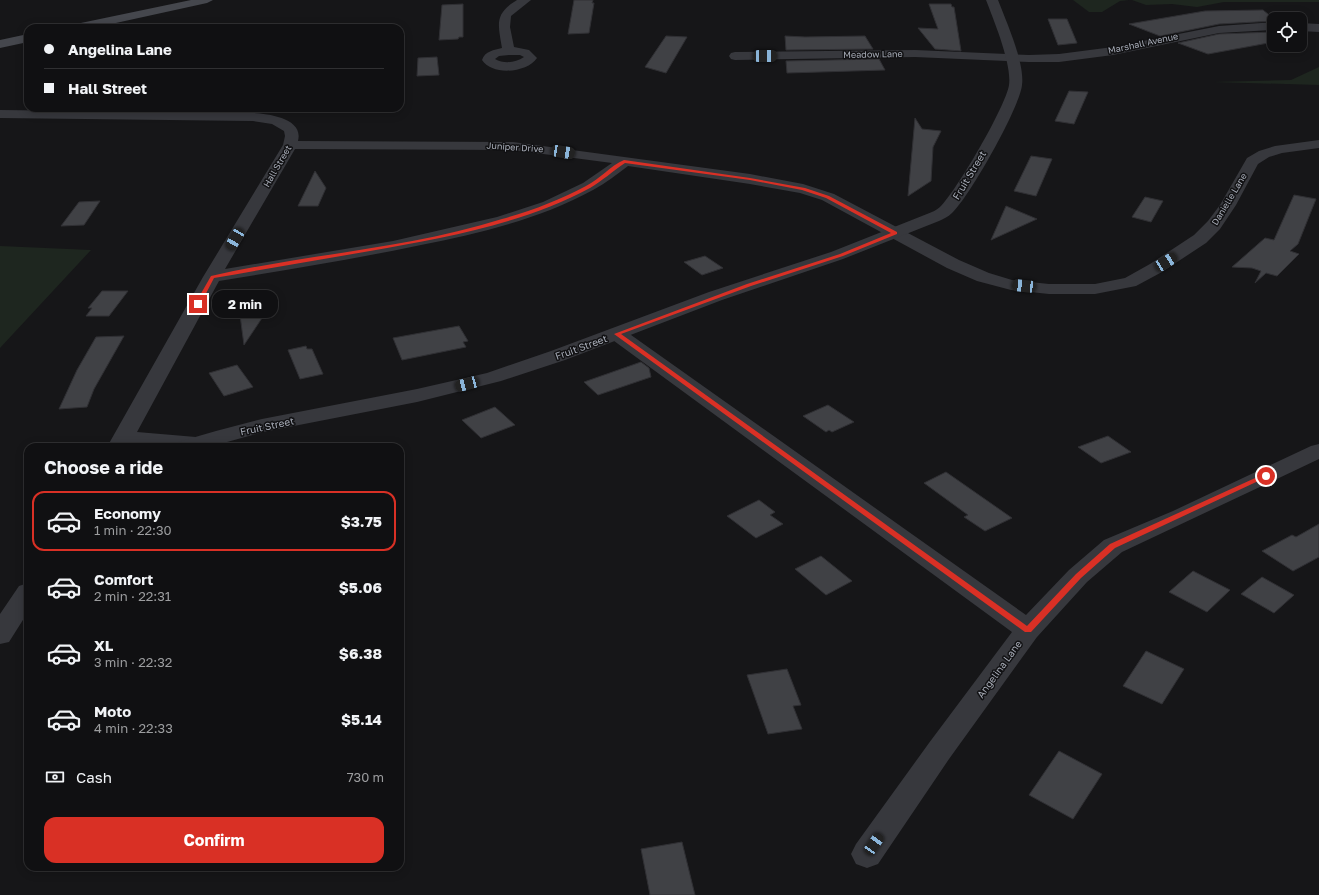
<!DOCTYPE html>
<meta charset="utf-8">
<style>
:root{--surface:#101012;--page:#19191b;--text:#f1f3f6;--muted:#9c9d9f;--line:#303032;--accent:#d93025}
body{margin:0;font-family:"Golos Text",sans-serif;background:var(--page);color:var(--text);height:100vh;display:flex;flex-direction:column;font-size:15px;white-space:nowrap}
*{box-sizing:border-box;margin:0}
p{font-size:13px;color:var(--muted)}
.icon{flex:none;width:22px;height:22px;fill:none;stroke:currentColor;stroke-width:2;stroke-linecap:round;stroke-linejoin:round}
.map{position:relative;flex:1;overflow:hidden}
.details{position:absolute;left:24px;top:443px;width:380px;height:428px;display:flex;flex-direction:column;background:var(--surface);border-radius:12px;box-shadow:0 2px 10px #0003,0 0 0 1px var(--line)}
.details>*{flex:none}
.hud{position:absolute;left:24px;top:24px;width:380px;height:88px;border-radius:12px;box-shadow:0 2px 10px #0003,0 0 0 1px var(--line);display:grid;align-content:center;height:88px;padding:0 20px;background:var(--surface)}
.controls{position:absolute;left:1267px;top:12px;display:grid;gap:8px}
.controls a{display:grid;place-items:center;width:40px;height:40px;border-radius:8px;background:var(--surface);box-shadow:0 2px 10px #0003,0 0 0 1px var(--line);font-size:20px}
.end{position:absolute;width:18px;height:18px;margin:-9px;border:5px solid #d93025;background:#fff;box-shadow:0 0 0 2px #fff}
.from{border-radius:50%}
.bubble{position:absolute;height:28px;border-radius:12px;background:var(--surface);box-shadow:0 2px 10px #0003,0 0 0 1px var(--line);font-size:13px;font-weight:700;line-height:28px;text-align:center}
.car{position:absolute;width:12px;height:24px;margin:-12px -6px;border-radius:5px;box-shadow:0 0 3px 1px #0007;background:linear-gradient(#222 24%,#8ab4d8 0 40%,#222 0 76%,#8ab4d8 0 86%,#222 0)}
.hud b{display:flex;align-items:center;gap:14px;height:38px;font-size:15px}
.hud b+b{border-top:1px solid var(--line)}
.hud i{width:10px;height:10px;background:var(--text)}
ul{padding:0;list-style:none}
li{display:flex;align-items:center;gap:12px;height:60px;margin:0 8px 6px;padding:0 12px;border:2px solid transparent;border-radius:12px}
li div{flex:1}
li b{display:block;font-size:15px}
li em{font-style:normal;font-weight:700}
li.selected{border-color:var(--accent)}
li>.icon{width:36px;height:36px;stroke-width:1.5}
h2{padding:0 20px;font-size:18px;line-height:48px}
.pay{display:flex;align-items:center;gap:10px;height:44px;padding:0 20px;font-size:15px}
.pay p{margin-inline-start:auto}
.action{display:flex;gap:8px;margin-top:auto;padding:8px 20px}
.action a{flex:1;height:46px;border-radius:12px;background:var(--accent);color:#fff;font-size:16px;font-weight:700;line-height:46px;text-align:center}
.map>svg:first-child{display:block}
.green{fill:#1e261f}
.building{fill:#404145;stroke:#303034}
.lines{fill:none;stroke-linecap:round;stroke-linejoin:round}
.minor{fill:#37383d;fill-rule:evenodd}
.tertiary{fill:#37383d;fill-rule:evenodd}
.secondary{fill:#45474d;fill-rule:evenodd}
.route{fill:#d93025}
.labels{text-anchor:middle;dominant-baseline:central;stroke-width:3;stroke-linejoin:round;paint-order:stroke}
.far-street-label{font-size:9px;fill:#a8adb8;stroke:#111113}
.street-label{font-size:10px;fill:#a8adb8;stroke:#111113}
</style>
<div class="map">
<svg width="1319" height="895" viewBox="0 0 1319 895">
<rect width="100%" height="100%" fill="#161618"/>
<path class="green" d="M1073,0H1129L1120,1L1102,12H1089Z
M1132,0H1319V2H1224L1197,7L1172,4L1146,5Z
M1319,67V85L1213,82L1291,80Z
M0,246L91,250L0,348Z"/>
<path class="building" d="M574,0H593L592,3H594L589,33L568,34Z
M463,4V37H459L458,39L439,40L442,5Z
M929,4H951L952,7H954L961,51L935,49L918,28L938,29Z
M1263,10L1274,19V21L1219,24L1160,36L1129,24L1205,11Z
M1048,19H1067L1077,43L1058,45Z
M1274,32V42L1208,54L1178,43L1219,34Z
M666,36L687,37L666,73L645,67Z
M785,36L805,37L865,36L873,49L786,50Z
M437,57L439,75L417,76L418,58Z
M879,59L885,70L787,73L786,61Z
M1069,91L1088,92L1074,124L1055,121Z
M915,118L922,129L941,131L933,147L931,181L908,196Z
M1031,156L1052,159L1036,196L1014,191Z
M315,171L326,188L318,206H298Z
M1294,195L1316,199L1298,244L1290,251L1299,254L1277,276L1266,273L1255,283L1261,271L1252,268L1232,267L1265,238L1274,240Z
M1145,197L1163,201L1151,222L1132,217Z
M100,201L84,225L61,226L79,202Z
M1006,206L1037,219L991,240Z
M705,256L723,268L702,275L684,262Z
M102,291H128L109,316H86L92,308H88Z
M253,296L276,297L244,345L240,315Z
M459,326L468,341L463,342L466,347L402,360L393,338Z
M124,336L94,389L87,407L59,409L77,370L96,337Z
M306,346L307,349H312L323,374L300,379L288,350Z
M641,362L649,368L651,377L598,395L584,382Z
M237,365L253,387L224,396L209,373Z
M828,405L854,422L832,432L829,430L826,432L803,416Z
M495,407L515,425L481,438L462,420Z
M1108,436L1131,452L1101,463L1078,447Z
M946,472L1012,518L985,531L964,517L968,515L924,483Z
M759,500L775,512L770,515L783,524L756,538L727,516Z
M1319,524V557L1293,571L1262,551L1292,535L1296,537Z
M821,556L852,581L826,595L795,569Z
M1193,571L1230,590L1207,612L1169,592Z
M1262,577L1294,595L1274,613L1241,594Z
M1146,651L1184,669L1162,704L1123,686Z
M787,669L801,705L793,706L802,729L768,734L747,675Z
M1059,751L1102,774L1073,819L1029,795Z
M682,842L695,895H650L641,849Z"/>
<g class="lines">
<path class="minor" d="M517,0H531L511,16L510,27L514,47L529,50L537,58C527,73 492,76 482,60C485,51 494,50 502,48C498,24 494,14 517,0ZM509,55H520L524,57C515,63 504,64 495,59L499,56Z
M1274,22V30L1219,33L1113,55L1059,62H1029L915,57L735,60L731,59L729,56L731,53L735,52L915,50L1029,55L1059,54L1113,47L1219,26Z
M1300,23L1319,24V32L1300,31Z
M0,110L253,113C268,114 304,118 298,141L513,142L750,174L803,184L834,194L959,260L989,273L1012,280L1049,284H1095L1125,278L1150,264L1194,235L1208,221L1220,205L1247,158L1259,151L1275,146L1319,140V148L1282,153L1269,157L1258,164L1236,205L1220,229L1206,243L1162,272L1136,286L1095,294H1049L1011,290L977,281L947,268L822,200L800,193L750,184L628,166C617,174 606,183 593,190C540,219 480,233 421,245C354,259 286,270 219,281L137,432L196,437L204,439L207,444L205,447H159L131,444L129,447H107L203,277L283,145L285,136L284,131L272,124L253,121L0,118ZM295,149L513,150L612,163L583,183L543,202L497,217L393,241L225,269Z
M617,328L624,330L1026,615L1069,570L1104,540L1173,511L1311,446L1319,444V459L1122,552L1087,582L1037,637L949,759L878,864L867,868L856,864L851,854L856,844L929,743L1012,632L610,338L607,334L610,330Z"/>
<path class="tertiary" d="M986,0H998C1006,21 1025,63 1022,85C1020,107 969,198 952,213C948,217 943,219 939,221L843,259L722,300L565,360L501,381L417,402L263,432L209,447H175L178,442L216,431L262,419L417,389L487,373L551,351L709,292L831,252L927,214C932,212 937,210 940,207C956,192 1006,106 1009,85C1012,64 994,21 986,0Z
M28,583V612L9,642L0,644V614L19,586Z"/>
<path class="secondary" d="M191,0H213L207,3L93,28H70L72,25L76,24Z
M28,34V42L0,48V40Z"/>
</g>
<path class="route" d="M624,160L750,178L805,188L829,196L897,232V234L843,256L751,286L621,334L1027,626L1076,574L1110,544L1264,474L1269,476L1115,548L1081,578L1031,632H1025L614,334L747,284L840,254L891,233L826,198L802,190L750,180L625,163C613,171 602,181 590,188C524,224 443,238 370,251C318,260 266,269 214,278L200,305L195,304L211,276C307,254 407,249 502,219C531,211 560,200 586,186C600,179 610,166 624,160Z"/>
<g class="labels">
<g class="far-street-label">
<text transform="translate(1143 43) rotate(-12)">Marshall Avenue</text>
<text transform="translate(873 54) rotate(-1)">Meadow Lane</text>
<text transform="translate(515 147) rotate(4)">Juniper Drive</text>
<text transform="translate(277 166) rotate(-60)">Hall Street</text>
<text transform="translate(1229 199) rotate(-59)">Danielle Lane</text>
</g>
<g class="street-label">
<text transform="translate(969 175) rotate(-59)">Fruit Street</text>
<text transform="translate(581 347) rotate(-20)">Fruit Street</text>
<text transform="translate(267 426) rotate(-12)">Fruit Street</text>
<text transform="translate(999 669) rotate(-54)">Angelina Lane</text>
</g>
</g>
</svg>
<div class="controls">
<a><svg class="icon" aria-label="locate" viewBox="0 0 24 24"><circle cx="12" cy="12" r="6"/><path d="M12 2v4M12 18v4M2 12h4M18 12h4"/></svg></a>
</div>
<i class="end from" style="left:1266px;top:476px"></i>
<i class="end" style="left:198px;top:304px"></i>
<div class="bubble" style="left:212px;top:290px;width:66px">2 min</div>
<i class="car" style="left:765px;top:56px;rotate:89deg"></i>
<i class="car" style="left:563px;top:152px;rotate:99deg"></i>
<i class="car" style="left:235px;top:239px;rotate:210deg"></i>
<i class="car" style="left:1166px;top:262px;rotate:58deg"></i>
<i class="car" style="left:1024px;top:286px;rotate:276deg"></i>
<i class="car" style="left:467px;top:384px;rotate:255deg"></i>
<i class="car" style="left:874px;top:844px;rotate:35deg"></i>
<div class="hud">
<b><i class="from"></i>Angelina Lane</b>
<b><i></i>Hall Street</b>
</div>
<section class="details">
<h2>Choose a ride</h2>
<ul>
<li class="selected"><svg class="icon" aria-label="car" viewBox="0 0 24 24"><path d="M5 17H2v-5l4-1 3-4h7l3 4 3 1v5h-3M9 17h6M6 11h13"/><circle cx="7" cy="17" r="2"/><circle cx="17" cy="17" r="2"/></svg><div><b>Economy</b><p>1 min · 22:30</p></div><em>$3.75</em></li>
<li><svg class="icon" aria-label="car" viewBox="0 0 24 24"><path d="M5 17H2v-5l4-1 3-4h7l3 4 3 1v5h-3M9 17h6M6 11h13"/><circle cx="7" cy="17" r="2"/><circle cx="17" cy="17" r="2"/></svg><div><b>Comfort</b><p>2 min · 22:31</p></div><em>$5.06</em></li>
<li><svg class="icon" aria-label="car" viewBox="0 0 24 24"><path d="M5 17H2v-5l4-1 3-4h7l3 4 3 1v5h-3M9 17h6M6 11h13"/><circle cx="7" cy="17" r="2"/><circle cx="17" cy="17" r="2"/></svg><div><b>XL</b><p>3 min · 22:32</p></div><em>$6.38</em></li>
<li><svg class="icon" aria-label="car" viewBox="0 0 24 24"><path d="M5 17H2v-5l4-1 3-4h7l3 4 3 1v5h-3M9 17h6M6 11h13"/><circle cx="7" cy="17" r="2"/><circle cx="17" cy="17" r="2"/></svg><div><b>Moto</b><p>4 min · 22:33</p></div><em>$5.14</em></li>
</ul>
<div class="pay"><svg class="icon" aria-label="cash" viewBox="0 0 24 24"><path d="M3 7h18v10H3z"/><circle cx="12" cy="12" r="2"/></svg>Cash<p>730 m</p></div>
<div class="action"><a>Confirm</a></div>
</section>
</div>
